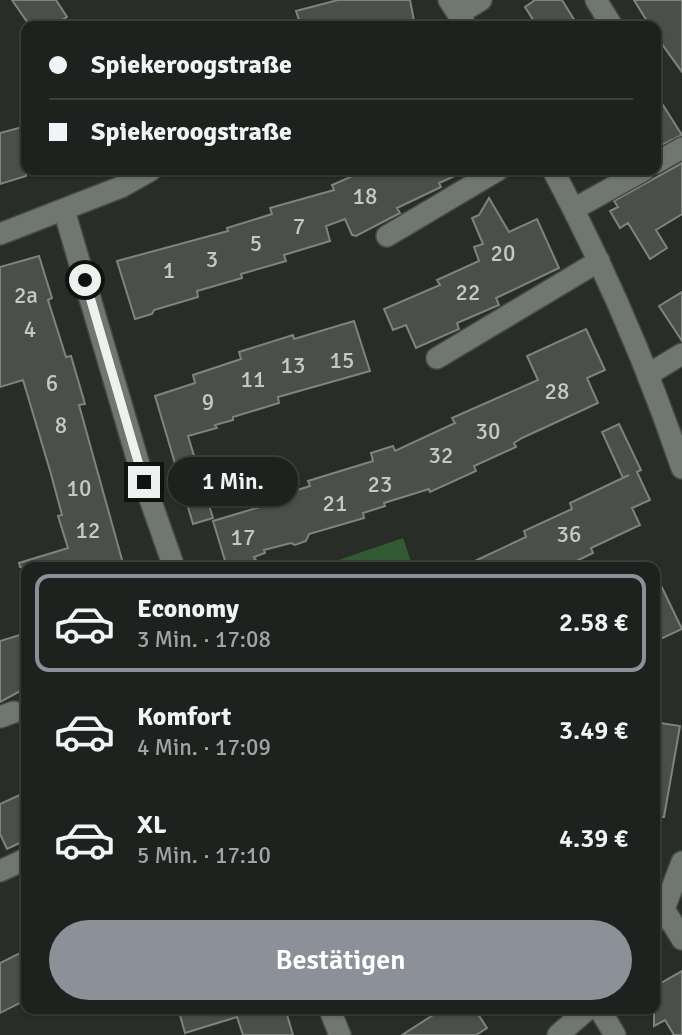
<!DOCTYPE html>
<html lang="de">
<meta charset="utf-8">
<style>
:root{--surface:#1e221e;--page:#262a27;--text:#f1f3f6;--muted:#a1a4a4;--line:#3c3f3c;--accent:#8c9099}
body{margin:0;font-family:Signika,sans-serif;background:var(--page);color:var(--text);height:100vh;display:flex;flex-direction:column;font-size:26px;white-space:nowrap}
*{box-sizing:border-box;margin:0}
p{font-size:23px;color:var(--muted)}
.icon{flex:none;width:38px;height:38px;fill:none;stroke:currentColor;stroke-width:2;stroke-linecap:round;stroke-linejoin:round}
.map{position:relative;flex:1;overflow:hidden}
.drawer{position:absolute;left:21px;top:562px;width:639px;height:452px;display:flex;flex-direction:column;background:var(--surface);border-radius:14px;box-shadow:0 2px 5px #0004,0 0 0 2px var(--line)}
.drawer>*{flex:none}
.hud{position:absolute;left:21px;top:21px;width:640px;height:154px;border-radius:14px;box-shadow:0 2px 5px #0004,0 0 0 2px var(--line);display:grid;align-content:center;height:154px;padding:0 28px;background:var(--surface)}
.end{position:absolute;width:32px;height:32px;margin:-16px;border:9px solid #eef2ee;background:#111;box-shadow:0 0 0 4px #111}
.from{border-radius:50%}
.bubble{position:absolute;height:49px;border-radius:24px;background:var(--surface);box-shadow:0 2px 5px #0004,0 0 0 2px var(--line);font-size:23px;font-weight:600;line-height:49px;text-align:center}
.hud b{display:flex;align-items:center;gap:24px;height:66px;font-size:26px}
.hud b+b{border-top:2px solid var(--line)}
.hud i{width:18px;height:18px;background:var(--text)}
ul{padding:12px 0 0;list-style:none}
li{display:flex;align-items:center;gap:21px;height:98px;margin:0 14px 10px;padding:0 14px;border:4px solid transparent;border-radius:14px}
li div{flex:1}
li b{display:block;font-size:26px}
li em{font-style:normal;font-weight:600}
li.current{border-color:var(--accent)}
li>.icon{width:63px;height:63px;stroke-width:1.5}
.action{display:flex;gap:14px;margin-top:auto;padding:14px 28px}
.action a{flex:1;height:80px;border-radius:42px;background:var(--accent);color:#fff;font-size:28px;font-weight:600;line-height:80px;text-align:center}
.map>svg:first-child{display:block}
.green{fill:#325b35}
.building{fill:#4a4f4a;stroke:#7e837e;stroke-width:2}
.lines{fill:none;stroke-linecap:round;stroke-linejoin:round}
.street-casing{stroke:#464a46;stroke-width:24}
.street{stroke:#707670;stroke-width:21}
.route{stroke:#eef2ee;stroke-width:9}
.labels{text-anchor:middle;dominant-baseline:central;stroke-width:5;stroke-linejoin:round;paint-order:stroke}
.number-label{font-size:23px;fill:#c5c9c5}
</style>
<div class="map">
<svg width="682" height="1035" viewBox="0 0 682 1035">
<rect width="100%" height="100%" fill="#282d28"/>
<path class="green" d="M403,538L413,567H318Z"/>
<path class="building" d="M12,0H56L67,17L52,26H30Z
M338,0H410L415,26H301L296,11Z
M535,0H562L578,26H537L525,7Z
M634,0H682V72L656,36V26H650Z
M656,94L682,135L656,148Z
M26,126V176L0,184V133Z
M682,163V214L656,230L667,248L650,259L628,223L620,228L610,211L618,207L614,201Z
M366,170H468L439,183L441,187L397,208L400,213L356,236L352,235L345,219L326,226L330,241L284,255L286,261L241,274L242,278L197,291L198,297L154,310L152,314L135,319L117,261L228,231L227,228L272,214L270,208L334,190L332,185Z
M489,198L509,232L537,219L559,268L496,298L499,305L457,323L459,329L416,348L406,325L393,330L384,309L440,285L437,280L479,261L474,247L483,244L472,218L479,215Z
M39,256L52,298L48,300L66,357L71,356L85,404L79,405L124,567H20L19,563L68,548L58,516L62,515L51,474L23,380L0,387V267Z
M682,292V341L659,306Z
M354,321L370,371L278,397L279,403L233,417V420L215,425L217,428L188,436L213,518L193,524L155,396L195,383L193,375L241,359L239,352L293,335L294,339Z
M586,329L605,370L587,378L598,403L522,438L514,443L516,447L474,466L476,471L430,492L429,489L384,503L385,506L363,513L364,518L309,534L306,541L295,545L291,543L264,550L265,553L254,557L256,560L227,567L213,521L273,503L272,498L310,486L308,481L373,461L371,453L393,446L395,451L455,423L452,418L538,380L527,356Z
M619,424L641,470L637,472L650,500L632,508L640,525L591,548L593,553L564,567H462L526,537L524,531L572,509L570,503L629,475L623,478L602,432Z
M654,571L682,629L654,642Z
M26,633V688L0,702V641Z
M654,722L680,726L664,817H654Z
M26,792V840L7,849L0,834V804Z
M26,950V1000L0,1013V963Z
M682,971V1035H674L665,1020L654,1026V987Z
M178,1008H285L293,1035H243L237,1017L185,1033Z
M444,1008H474L487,1028L476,1035H402Z"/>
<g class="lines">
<defs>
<path id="street" d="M449,0L466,26
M596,0L612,26
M458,14L481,0
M656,163L682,148
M553,170C604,266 647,365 682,468
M574,209L644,170
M64,210L144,482L174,567
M0,234L121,187L151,170
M387,236L498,170
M437,358L599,261
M649,374L682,354
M0,717L14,712
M0,871L26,859
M664,909L682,939
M654,923L664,909L682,862
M329,1008L340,1035
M599,1008L615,1035
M558,1035L589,1008"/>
</defs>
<use href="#street" class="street-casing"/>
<use href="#street" class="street"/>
</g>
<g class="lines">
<path class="route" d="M85,280L144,482"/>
</g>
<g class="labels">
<g class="number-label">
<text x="365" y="196">18</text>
<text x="299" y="226">7</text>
<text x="256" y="243">5</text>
<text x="503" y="253">20</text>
<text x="212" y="259">3</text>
<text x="169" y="270">1</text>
<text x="468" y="292">22</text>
<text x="26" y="295">2a</text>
<text x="30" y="329">4</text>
<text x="342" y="360">15</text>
<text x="293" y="365">13</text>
<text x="253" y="379">11</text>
<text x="52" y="383">6</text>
<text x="557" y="391">28</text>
<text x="208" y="402">9</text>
<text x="61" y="425">8</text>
<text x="488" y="431">30</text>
<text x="441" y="455">32</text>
<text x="380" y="484">23</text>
<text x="79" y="488">10</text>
<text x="335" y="503">21</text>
<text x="88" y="530">12</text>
<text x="569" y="534">36</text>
<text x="243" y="537">17</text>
</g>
</g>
</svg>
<i class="end from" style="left:85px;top:280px"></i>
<i class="end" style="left:144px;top:482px"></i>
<div class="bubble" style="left:168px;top:457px;width:130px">1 Min.</div>
<div class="hud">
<b><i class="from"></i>Spiekeroogstraße</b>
<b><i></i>Spiekeroogstraße</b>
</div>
<section class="drawer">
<ul>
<li class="current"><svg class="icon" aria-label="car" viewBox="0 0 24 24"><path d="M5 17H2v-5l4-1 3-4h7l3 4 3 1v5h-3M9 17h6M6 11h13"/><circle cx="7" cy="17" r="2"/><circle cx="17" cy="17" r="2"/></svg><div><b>Economy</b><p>3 Min. · 17:08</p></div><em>2.58 €</em></li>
<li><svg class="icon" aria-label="car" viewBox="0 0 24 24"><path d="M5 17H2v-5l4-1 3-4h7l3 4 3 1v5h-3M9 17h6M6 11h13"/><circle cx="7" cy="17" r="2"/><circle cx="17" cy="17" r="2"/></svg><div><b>Komfort</b><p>4 Min. · 17:09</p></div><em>3.49 €</em></li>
<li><svg class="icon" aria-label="car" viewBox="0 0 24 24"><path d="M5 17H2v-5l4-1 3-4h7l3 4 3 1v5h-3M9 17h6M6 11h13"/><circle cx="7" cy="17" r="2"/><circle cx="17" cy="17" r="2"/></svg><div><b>XL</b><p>5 Min. · 17:10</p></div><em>4.39 €</em></li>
</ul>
<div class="action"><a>Bestätigen</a></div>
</section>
</div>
